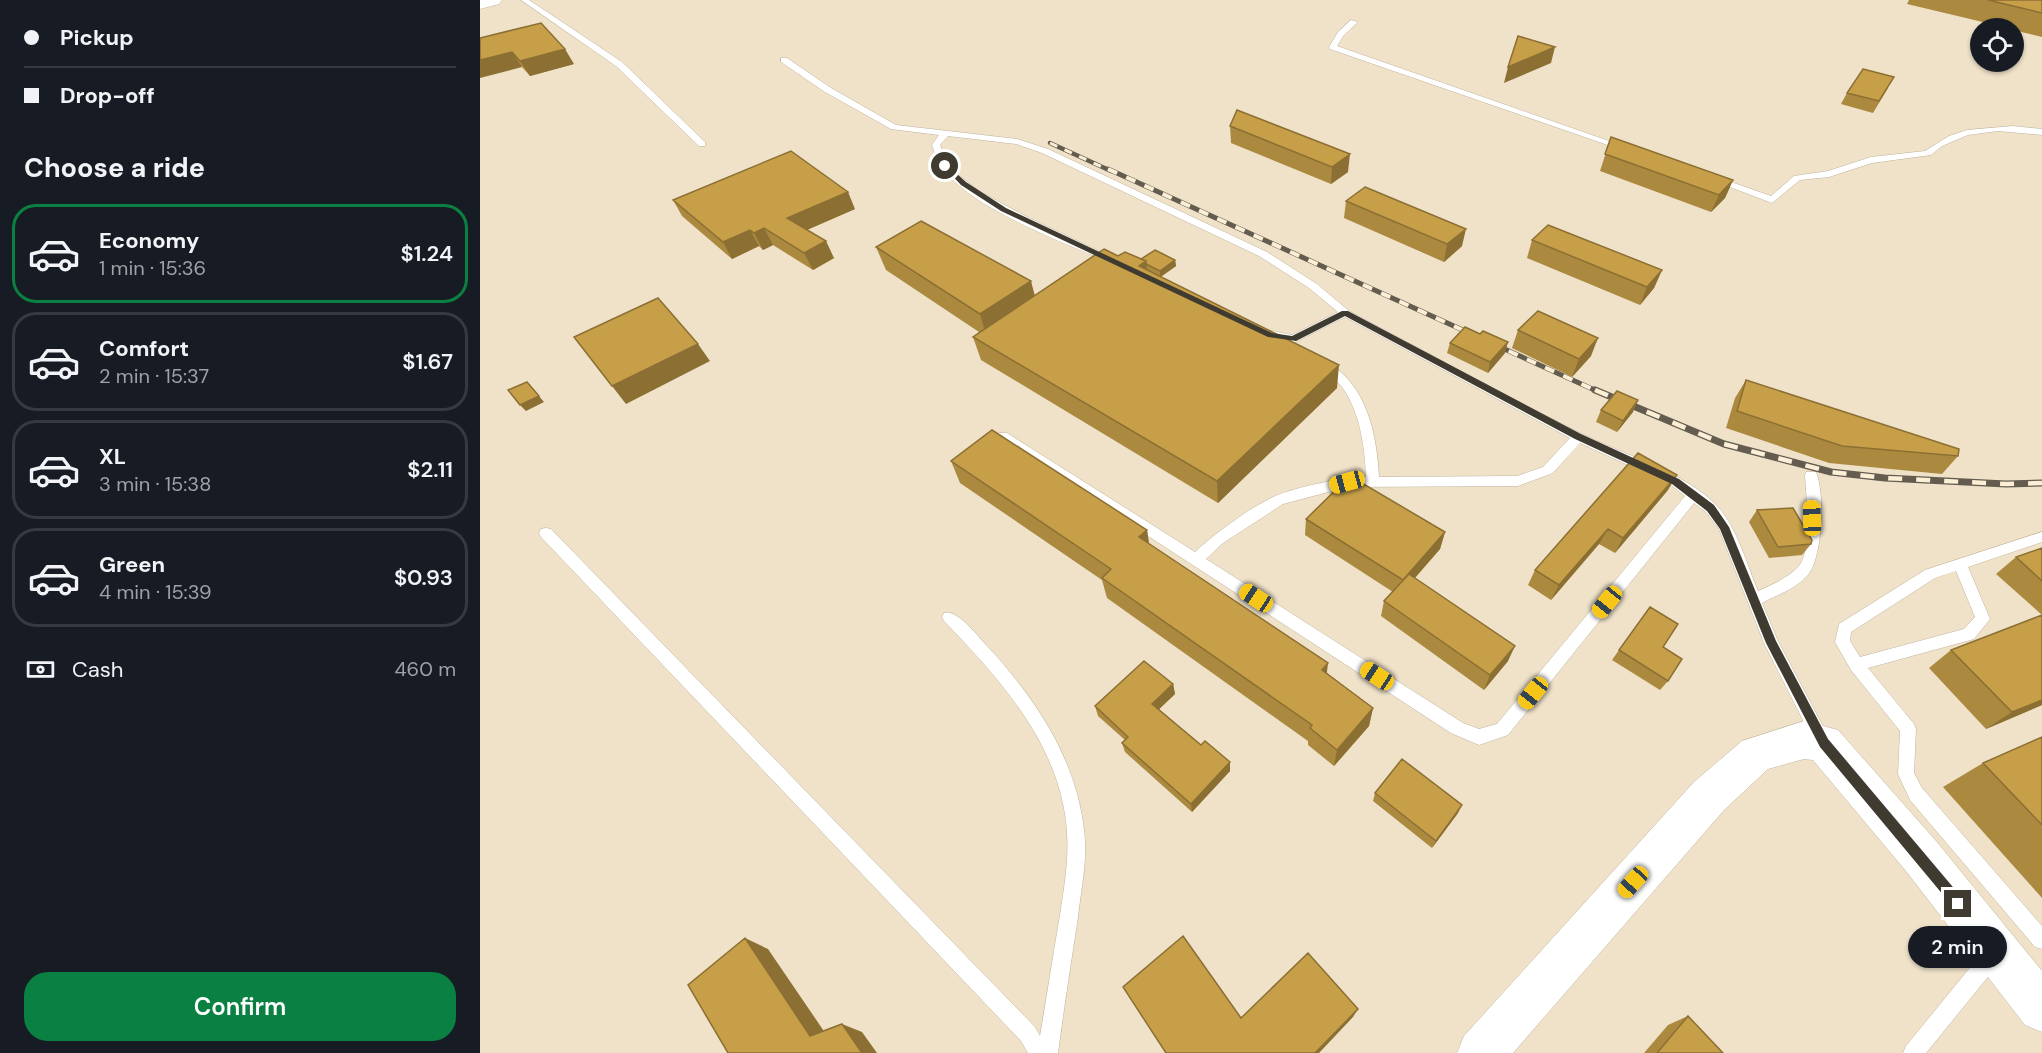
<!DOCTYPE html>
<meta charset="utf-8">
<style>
:root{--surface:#171b24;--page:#20242c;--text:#f1f3f6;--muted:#9ea1a6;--line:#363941;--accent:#0b8043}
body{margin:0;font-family:"DM Sans",sans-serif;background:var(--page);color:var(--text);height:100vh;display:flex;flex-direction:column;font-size:22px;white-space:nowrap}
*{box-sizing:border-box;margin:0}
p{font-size:20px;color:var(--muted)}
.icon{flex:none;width:33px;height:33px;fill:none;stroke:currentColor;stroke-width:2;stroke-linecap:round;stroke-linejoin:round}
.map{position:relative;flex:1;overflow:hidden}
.sheet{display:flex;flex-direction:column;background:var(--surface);width:480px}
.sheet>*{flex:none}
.guide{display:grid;align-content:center;height:132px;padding:0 24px;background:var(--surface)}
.tools{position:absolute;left:1490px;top:18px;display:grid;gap:12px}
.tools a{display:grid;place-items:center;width:54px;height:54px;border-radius:50%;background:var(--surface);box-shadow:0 2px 4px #0004;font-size:30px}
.end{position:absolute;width:27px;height:27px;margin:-14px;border:8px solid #403b31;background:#fff;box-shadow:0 0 0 3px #fff}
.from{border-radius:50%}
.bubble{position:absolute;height:42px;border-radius:21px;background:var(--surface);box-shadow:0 2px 4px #0004;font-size:20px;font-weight:600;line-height:42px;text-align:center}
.car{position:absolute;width:18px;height:36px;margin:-18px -9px;border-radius:8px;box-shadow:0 0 4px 2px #0007;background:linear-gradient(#f5c518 24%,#345 0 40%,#f5c518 0 76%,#345 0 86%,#f5c518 0)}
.guide b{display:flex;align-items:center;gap:21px;height:57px;font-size:22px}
.guide b+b{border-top:2px solid var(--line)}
.guide i{width:15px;height:15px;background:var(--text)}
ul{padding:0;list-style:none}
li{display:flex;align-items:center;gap:18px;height:99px;margin:0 12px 9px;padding:0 12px;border:3px solid var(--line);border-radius:24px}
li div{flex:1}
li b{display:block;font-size:22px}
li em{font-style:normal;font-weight:600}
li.active{border-color:var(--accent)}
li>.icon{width:54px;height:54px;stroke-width:1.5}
h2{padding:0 24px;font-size:27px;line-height:72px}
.pay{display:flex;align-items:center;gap:15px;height:66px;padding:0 24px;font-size:22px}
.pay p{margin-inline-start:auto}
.action{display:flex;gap:12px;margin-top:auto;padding:12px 24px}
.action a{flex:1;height:69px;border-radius:24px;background:var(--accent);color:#fff;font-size:24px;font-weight:600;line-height:69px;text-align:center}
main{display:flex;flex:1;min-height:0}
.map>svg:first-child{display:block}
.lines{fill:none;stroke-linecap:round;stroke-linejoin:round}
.service-casing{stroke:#c0b49c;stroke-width:1}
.tertiary-casing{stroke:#c0b49c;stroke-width:1}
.secondary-casing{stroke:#c0b49c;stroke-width:1}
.service{fill:#fff;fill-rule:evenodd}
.tertiary{fill:#fff;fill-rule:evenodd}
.secondary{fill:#fff;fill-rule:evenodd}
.rail-far2-casing{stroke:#635c4f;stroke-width:4.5}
.rail-far1-casing{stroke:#635c4f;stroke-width:5}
.rail-casing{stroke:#635c4f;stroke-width:7}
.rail-far2{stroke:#fcefd6;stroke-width:3;stroke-dasharray:8;stroke-linecap:butt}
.rail-far1{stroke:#fcefd6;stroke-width:4;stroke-dasharray:10;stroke-linecap:butt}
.rail{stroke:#fcefd6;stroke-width:4.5;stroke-dasharray:14;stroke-linecap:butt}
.wall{fill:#ab893f}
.shaded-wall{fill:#8b6f33}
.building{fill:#c79f49;stroke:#8b6f33;stroke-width:1.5}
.route{fill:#403b31}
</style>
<main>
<section class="sheet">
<div class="guide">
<b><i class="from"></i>Pickup</b>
<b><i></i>Drop-off</b>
</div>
<h2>Choose a ride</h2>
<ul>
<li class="active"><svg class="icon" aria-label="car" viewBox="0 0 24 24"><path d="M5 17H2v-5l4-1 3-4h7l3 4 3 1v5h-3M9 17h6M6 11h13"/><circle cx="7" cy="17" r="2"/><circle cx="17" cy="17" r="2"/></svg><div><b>Economy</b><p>1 min · 15:36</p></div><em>$1.24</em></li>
<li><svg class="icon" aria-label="car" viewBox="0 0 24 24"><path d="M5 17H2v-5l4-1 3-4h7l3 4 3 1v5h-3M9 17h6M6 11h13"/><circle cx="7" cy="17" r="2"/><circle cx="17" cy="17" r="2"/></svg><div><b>Comfort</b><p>2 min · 15:37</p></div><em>$1.67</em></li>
<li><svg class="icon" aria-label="car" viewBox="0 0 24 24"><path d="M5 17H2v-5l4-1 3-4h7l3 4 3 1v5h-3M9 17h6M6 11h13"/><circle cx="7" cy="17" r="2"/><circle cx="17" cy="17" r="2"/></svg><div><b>XL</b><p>3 min · 15:38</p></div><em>$2.11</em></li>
<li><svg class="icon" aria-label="car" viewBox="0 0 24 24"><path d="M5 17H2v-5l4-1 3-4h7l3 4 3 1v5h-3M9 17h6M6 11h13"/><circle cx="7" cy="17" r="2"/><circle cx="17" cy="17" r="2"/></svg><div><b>Green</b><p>4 min · 15:39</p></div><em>$0.93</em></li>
</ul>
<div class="pay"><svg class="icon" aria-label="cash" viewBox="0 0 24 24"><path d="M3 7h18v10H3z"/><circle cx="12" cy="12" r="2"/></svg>Cash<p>460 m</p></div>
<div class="action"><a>Confirm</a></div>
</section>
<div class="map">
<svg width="1562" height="1053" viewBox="0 0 1562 1053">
<rect width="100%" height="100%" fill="#efe2c9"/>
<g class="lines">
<defs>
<path id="service" d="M41,0H49L142,62L225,142V146H219L136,66Z
M871,20L878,22L864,35L857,46L1149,148L1142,150L850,49L849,47L858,32Z
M301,58H307L351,88L416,125L537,139L568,149L787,252L837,284L869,311C946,352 1023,395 1102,434C1142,454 1207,473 1237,506C1258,529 1266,563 1278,591C1291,585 1308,578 1318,567C1334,549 1326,498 1325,475L1326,472H1336C1345,492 1343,559 1327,576C1315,589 1297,595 1282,603L1298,641L1347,734L1349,739L1347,744L1341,747L1335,744L1284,643L1239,529L1226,512L1214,503L1028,735L999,745L971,733L519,439L517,436L519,433H527L715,552C734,534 771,507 795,496C817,487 863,477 886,477C885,447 880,412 862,387C856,379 848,374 841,368V362C849,361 851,364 857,369C889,394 897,439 899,477L1037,476L1063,467L1090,438L865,317L813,343L783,337V331L787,330L812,335L858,312L829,288L779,256L562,153L536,144L468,136L460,145L468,164L481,177L499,191L547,217L640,261L635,264L631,263C584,242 490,209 461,166C456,160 455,152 452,145L459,135L411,129L345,92L301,62ZM1100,443L1191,485L1205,496L1017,724L999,729L983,723L726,559L743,543L803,504L867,487L1038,486L1073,473Z
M1533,126L1562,129V135L1518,131L1488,135L1462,146L1451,155L1392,163L1349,177L1320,180L1292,203L1229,179L1237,177L1291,196L1314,176L1348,171L1391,157L1445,151L1469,136L1487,130Z
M66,528L71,529L555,1027L560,1036C567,996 573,955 580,915C584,888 589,860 587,833C582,747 521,680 464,621L462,617L464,613C477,608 499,638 508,647C556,699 596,759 604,830C608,859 601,889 598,917C591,962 584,1008 578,1053H548L541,1041L61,537L59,533L61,529Z
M1562,532V542L1488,567L1510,619L1494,639L1388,668L1434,724L1436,729L1434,773L1442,788L1562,926V949L1555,947L1430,800L1418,774L1420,731L1371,670L1355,642L1359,624L1445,570ZM1476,571L1495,617L1484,629L1380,657L1370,641L1371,632L1455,578Z
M1513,946L1520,948L1522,955L1520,962L1446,1053H1423L1426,1046L1506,948Z"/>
<path id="tertiary" d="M1324,721L1358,730L1456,841L1562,971V1032L1545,1025L1426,871L1333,760L1324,759L1288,769L1244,810L1033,1053H977L984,1036L1214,782L1262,741Z"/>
<path id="secondary" d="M0,0H22L19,4L0,9Z"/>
</defs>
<use href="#service" class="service-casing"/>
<use href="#tertiary" class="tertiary-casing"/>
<use href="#secondary" class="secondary-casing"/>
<use href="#service" class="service"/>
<use href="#tertiary" class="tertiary"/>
<use href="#secondary" class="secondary"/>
<defs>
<path id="rail-far2" d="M570,143L631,171"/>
<path id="rail-far1" d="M628,169L1119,392"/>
<path id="rail" d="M1115,390L1244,444L1351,472L1405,478L1526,484L1562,483"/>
</defs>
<use href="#rail-far2" class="rail-far2-casing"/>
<use href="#rail-far1" class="rail-far1-casing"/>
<use href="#rail" class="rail-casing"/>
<use href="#rail-far2" class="rail-far2"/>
<use href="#rail-far1" class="rail-far1"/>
<use href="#rail" class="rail"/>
</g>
<path class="wall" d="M1429,0H1562V37L1533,30V28H1528L1427,4Z
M0,38L94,64L50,76L42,67Z
M1408,88L1393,113L1361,104L1367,93Z
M750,126L868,172L851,184L751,143Z
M1131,137L1253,180L1245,198L1231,212L1120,171Z
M193,200L375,209L327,230L354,258L333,270L293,245L283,250L279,246L252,259L202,216Z
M866,201L982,246L964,262L864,218Z
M1052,240L1182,270L1174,288L1160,305L1047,258Z
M396,247L555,295L638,256L661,259L695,260L696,266L681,277L857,388L738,503L501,360L493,337L499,332L406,270Z
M1038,330L1111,356L1092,377L1032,348Z
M1000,334L1025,353L1008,373L967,353L970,343Z
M1266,380L1478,456L1462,474L1349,463L1246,428L1255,398Z
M1121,410L1153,412L1137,432L1116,422Z
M471,461L667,530L669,544L847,673L893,708L889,726L854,766L828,745V741L627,598L622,580L480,483Z
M1188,490L1135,553L1119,544L1071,600L1048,585L1055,570Z
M1277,510L1331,544L1322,555L1289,558L1269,522Z
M826,519L965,532L960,549L935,578L1028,661L1004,690L901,616L904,601L913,592L825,535Z
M1562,548V705L1506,729L1449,668L1471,650L1562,615L1516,574L1536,557Z
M1183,647L1188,681L1180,690L1132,660L1139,650Z
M693,684L695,694L679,709L721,745L750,762V771L712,812L645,752L642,743L645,740L618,716L615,706Z
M1562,737V898L1463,787L1503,763Z
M895,793L978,813L952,848L893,801Z
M1208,1016L1243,1053H1164L1188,1025Z"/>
<path class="shaded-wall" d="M1075,47L1071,63L1024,83L1028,67Z
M85,49L94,64L50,76L40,61Z
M32,52L42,67L0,78V60Z
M870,154L868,172L851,184L852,167Z
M1253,180L1245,198L1231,212L1239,195Z
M368,192L375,209L315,235L307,218Z
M284,228L293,245L283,250L274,233Z
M986,229L982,246L964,262L967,244Z
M270,230L279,246L252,259L243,242Z
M346,241L354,258L333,270L324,253Z
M695,260L696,266L680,277V271Z
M666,261L669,285L659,266Z
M1182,270L1174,288L1160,305L1167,287Z
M551,281L557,304L507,338L500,314Z
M1118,338L1111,356L1092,377L1099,359Z
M1028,342L1025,353L1008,373L1010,362Z
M218,344L230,361L146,404L132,386Z
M859,365L857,388L738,503L737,481Z
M47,382L64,402L46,411L40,405Z
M1158,400L1153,412L1137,432L1143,421Z
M1197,475L1188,490L1135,553L1143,538Z
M1128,529L1119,544L1071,600L1079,585Z
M667,530L670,551L659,537Z
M965,532L960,549L919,596L923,580Z
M1035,646L1028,661L1004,690L1010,675Z
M848,663L846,681L842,670Z
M693,684L695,694L674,714L672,704Z
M1562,700V705L1506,729L1532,712Z
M893,708L889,726L854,766L857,750Z
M750,762V771L712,812L711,804Z
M982,805L978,813L952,848L956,841Z
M265,938L288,949L352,1043L330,1036Z
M878,1009L873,1017L839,1053H835Z
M362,1024L382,1032L397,1053H382Z"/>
<path class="building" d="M1508,0H1562V13Z
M61,23L85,49L40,61L32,52L0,60V38Z
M1038,36L1075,47L1028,67Z
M1383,69L1414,77L1399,101L1367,93Z
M757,110L870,154L852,167L750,126Z
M1131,137L1253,180L1239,195L1125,154Z
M311,151L368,192L307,218L346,241L324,253L284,228L274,233L270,230L243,242L193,200Z
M885,187L986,229L967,244L866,201Z
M441,221L551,281L500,314L396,247Z
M1068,225L1182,270L1167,287L1052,240Z
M624,249L638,256L645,252L666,261L659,266L859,365L737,481L493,337Z
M675,250L695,260L680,271L666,264V261L661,259Z
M178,298L218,344L132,386L94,337Z
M1058,311L1118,338L1099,359L1038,330Z
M985,327L1000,334L1003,331L1028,342L1010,362L970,343Z
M1266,380L1479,449L1478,456L1362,446L1257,411Z
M47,382L59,396L40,405L28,390Z
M1137,391L1158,400L1143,421L1121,410Z
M512,430L667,530L659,537L848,663L842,670L893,708L857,750L830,728L832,725L622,578L631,569L471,461Z
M1158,453L1197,475L1143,538L1128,529L1079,585L1055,570Z
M870,476L965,532L923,580L826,519Z
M1313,508L1332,540L1331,544L1298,547L1277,510Z
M1562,548V581L1536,557Z
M929,574L1035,646L1010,675L904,601Z
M1170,607L1198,624L1183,647L1202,659L1188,681L1139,650Z
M1562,615V700L1532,712L1471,650Z
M664,661L693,684L672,704L721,745L725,741L750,762L711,804L642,743L648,737L615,706Z
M1562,737V825L1503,763Z
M922,759L982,805L956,841L895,793Z
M703,936L761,1018L828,953L878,1009L835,1053H686L643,987Z
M265,938L330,1036L362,1024L382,1053H248L208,985Z
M1208,1016L1243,1053H1177Z"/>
<path class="route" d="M462,165H467L486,182L526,208L792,333L812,336L862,311H868L1101,434L1199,479L1234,505L1249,527L1296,641L1348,739L1483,899V908H1474L1340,747L1286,643L1240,529L1227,511L1192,484L1095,439L865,316L816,341L788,337L521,211L481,185Z"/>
</svg>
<div class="tools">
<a><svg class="icon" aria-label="locate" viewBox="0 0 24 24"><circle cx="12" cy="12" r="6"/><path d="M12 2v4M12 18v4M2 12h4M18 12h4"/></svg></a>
</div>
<i class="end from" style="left:465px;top:166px"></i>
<i class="end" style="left:1478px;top:904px"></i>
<div class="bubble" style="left:1428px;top:926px;width:99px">2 min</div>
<i class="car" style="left:867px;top:482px;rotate:255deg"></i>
<i class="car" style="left:1332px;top:518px;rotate:358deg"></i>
<i class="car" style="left:776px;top:598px;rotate:303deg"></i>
<i class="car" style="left:1127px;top:602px;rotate:219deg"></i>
<i class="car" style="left:897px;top:676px;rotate:303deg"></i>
<i class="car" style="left:1053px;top:693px;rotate:219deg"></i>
<i class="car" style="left:1153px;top:882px;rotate:222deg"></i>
</div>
</main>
